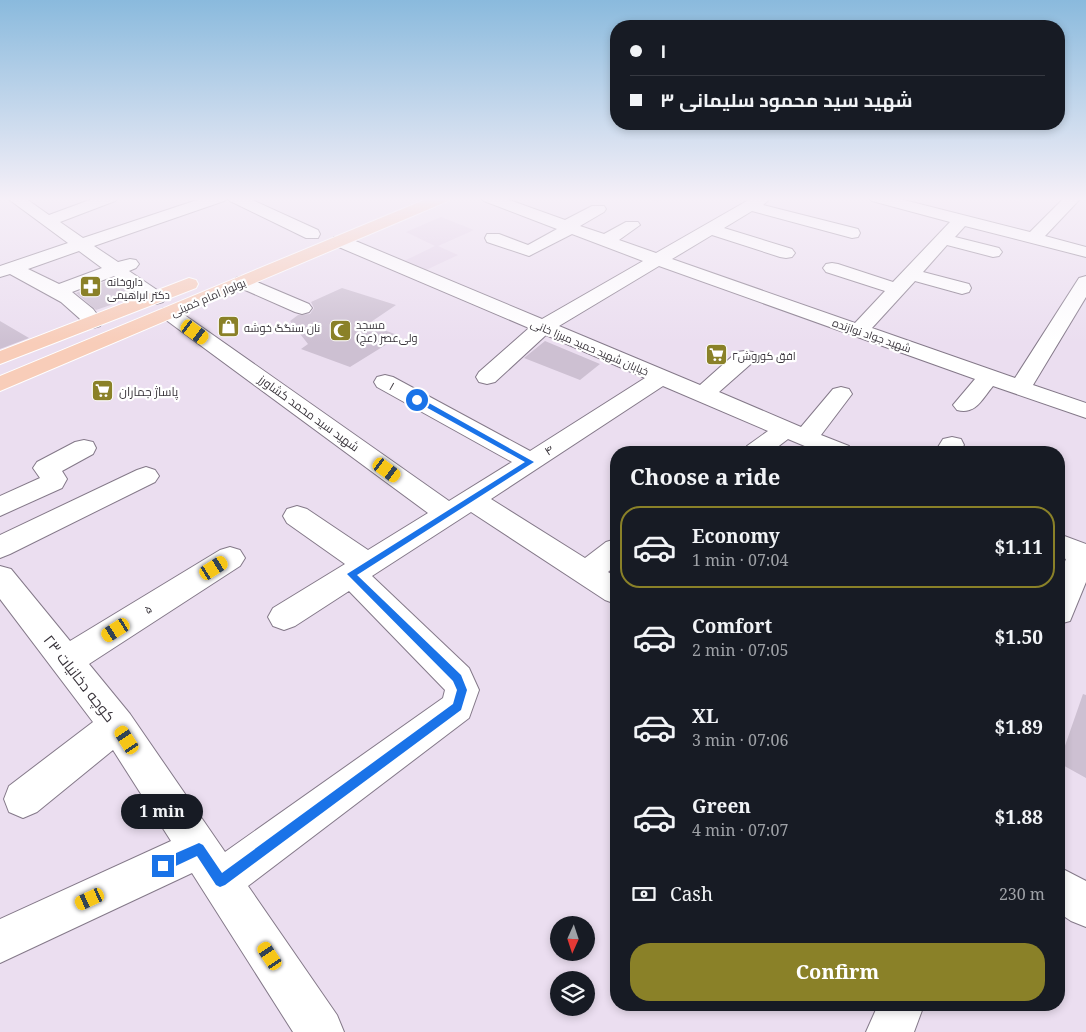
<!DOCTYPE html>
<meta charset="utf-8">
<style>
:root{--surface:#171b24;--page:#20242c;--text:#f1f3f6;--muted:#9ea1a6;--line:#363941;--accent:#8a8128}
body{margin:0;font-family:"Noto Serif",Cairo,serif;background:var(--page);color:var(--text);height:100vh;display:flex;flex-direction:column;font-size:19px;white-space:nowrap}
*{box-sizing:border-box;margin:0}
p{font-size:16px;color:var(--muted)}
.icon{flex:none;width:28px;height:28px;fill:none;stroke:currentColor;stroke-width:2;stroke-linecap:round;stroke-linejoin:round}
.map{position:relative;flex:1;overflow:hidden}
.sheet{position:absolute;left:610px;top:446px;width:455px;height:565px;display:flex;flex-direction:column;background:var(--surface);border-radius:20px;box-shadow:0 2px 8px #0003}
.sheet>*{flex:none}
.hud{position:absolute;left:610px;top:20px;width:455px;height:110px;border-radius:20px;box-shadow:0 2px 8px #0003;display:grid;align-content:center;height:110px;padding:0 20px;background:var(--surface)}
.needle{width:32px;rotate:183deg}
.buttons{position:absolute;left:550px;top:916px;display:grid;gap:10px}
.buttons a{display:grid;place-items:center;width:45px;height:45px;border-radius:50%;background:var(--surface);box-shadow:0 2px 8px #0003;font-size:25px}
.end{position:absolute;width:22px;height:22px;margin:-11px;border:6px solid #1a73e8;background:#fff;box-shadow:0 0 0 2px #fff}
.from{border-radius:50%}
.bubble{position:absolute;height:35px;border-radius:18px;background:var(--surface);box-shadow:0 2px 8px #0003;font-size:16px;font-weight:700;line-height:35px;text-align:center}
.car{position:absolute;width:15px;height:30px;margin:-15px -8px;border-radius:6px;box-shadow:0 0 4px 1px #0007;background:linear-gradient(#f5c518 24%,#345 0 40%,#f5c518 0 76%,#345 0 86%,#f5c518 0)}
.hud b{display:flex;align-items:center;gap:18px;height:48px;font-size:19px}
.hud b+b{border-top:1px solid var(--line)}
.hud i{width:12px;height:12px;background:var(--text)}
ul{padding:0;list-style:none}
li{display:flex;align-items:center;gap:15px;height:82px;margin:0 10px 8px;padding:0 10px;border:2px solid transparent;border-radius:20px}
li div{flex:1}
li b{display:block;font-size:19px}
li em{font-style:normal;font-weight:700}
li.selected{border-color:var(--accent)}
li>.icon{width:45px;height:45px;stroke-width:1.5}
h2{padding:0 20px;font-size:22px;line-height:60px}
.pay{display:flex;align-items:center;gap:12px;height:55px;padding:0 20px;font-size:19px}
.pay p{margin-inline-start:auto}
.action{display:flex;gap:10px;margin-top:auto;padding:10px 20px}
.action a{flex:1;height:58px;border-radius:20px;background:var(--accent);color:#fff;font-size:20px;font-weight:700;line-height:58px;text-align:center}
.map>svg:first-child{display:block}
.built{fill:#e2d1e8}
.building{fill:#cdc0d2}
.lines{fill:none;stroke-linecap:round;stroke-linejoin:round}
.minor-casing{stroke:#847989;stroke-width:2}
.major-casing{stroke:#fff;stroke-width:2}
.path{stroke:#988f9c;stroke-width:2;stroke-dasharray:2 2.5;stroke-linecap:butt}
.minor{fill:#fff;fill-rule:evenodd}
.major{fill:#f8cdb9;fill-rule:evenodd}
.route{fill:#1a73e8}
.labels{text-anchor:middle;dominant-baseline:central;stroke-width:4.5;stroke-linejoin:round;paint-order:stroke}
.far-poi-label{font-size:11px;fill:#39343b;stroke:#fff;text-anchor:start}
.far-street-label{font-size:11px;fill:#39343b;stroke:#fff}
.street-label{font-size:12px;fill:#39343b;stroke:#fff}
.poi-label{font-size:12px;fill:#39343b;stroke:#fff;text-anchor:start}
.near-street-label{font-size:15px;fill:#39343b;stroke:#fff}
</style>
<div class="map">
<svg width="1086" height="1032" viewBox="0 0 1086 1032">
<rect width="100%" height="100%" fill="#ebdef0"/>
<path class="built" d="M441,217L474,230L438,246L458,255L426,270L404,261L435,246L406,232Z"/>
<path class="building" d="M111,279L134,297L96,310L76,293Z
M342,288L396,305L368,324L400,336L350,367L301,349L308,344L290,321L298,315L310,314L314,308L311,302Z
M0,321L29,338L0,349Z
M545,341L600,364L580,380L524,358Z
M1083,694L1086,695V778L1059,763Z"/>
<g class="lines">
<defs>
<path id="minor" d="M7,198H25L49,215L95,198H118L115,201L60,222L83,238L203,198H227L224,201L94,246L118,262L130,259L136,260L139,264L136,268L129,271L163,294L166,298L163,302L156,304L149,302L114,276L72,292L93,309L103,322L100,326L93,328L86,326L79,318L61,302L10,274L0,277V266L68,243ZM79,251L102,268L59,284L28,269Z
M227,198H248L318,230L320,234L318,238H306L230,201Z
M481,198H504L565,220L592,206H604L606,209L604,212L580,226L604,234L626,222H638L640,225L619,240L656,253L752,198H771L763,205L858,229L860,233L858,237L852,238L752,211L724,228L792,249L795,253L792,257L786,258L780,257L712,235L672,259L855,323L885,291L826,272L823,268L826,264L832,263L838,264L893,282L950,222L872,201L869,198H896L1030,232L1064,198H1081L1045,236L1086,247V257L965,226L955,237L999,248L1002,252L999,256L993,257L947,245L923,272L969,284L971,288L969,292L962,294L915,281L872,328L1015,378L1079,278L1086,276V297L1033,385L1086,403V418L993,386C982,399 976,415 957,410L953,405L975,379L659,266L559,326L700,385L737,352L745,351L753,352L756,357L753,362L719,392L801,427L833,389L841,387L849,389L852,394L821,435L849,446L853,452H819L788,439L771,452H744L747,446L768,431L663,386L491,499L585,558L606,542L616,539V565L608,572L616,577V604L605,600L471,512L372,576L469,668L479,690L469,718L248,886L337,1015L344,1032H293L192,873L0,963V919L171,841L113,750L37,812L23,818L9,812L4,799L9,786L93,722L0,599V566L11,569L70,641L220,550L230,547L240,550L245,558L240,566L89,664L130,714L225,852L443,698L445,690L349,591L295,626L284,630L273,626L268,617L273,608L345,564L287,523L283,516L287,509L297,506L307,509L368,550L428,513L162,317L159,313L162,309L169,307L176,309L449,501L512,462L377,387L374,382L377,377L385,375L393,377L530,451L645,378L546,335L495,382L487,384L479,382L476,377L479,372L529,328L334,245L331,241L334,237H346L542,319L643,261L572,234L529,256L487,242L485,238L487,234H499L528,245L557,229L484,201Z
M243,276L309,304L312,308L309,312L302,314L295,312L236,286L234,282L236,278Z
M952,437L961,439L964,445L959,452H935L943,439Z
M84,440L93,442L96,448L93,454L62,471L67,479L62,488L0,516V496L40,478L33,468L37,462L75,442Z
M146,467L155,470L159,476L155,482L10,554L0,558V535L137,470Z
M1059,534L1086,544V582L1070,621L1059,624V576L1066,559L1059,557Z
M1059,867L1086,881V927L1071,921L1059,913Z
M878,1005H924L914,1032H866Z"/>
<path id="major" d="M429,198H451L448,201L0,391V376Z
M189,278L196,280L198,284L196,288L0,364V351Z"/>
</defs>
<use href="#minor" class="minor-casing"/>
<use href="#major" class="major-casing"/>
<path class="path" d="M649,198L658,201"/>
<use href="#minor" class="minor"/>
<use href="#major" class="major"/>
</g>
<linearGradient id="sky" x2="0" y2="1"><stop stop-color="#8abadd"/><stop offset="0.58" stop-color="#f6f0f8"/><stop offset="1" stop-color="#f6f0f8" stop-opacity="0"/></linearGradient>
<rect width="1086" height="343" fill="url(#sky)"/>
<path class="route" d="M415,398H420L534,462L357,575L461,675L467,690L461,710L225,885L220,887L216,885L197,856L163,872L158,870L157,866L158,861L199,843L203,845L222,873L453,704L457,690L453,681L347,574L525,462L415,401Z"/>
<defs>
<symbol id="pharmacy-square" viewBox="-11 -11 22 22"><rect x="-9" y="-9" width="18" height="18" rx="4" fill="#8a8128" stroke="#fff"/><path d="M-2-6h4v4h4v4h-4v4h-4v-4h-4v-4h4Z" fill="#fff"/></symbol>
<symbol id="shop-square" viewBox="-11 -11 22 22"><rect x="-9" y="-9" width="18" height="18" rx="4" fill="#8a8128" stroke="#fff"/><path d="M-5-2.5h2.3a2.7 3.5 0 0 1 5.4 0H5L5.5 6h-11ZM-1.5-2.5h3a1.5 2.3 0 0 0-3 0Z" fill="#fff"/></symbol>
<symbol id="mosque-square" viewBox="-11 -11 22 22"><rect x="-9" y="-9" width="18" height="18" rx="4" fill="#8a8128" stroke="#fff"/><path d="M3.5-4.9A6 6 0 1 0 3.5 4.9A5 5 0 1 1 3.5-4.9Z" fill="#fff"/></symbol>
<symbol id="supermarket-square" viewBox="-11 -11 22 22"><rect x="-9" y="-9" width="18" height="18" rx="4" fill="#8a8128" stroke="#fff"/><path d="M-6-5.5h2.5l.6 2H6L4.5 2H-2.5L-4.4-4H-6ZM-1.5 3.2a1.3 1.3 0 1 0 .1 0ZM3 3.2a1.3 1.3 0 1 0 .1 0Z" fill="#fff"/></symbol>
</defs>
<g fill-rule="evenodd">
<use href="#pharmacy-square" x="78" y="274" width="25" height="25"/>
<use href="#shop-square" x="216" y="314" width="25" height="25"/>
<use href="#mosque-square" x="328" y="318" width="25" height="25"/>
<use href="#supermarket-square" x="704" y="342" width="25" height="25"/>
<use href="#supermarket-square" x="90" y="378" width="25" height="25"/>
</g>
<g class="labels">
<g class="far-poi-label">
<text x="107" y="281">داروخانه<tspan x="107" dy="13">دکتر ابراهیمی</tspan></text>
<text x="356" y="324">مسجد<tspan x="356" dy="13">ولی‌عصر (عج)</tspan></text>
<text x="244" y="327">نان سنگگ خوشه</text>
<text x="732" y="355">افق کوروش۲</text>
</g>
<g class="far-street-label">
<text transform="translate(208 297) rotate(-23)">بولوار امام خمینی</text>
<text transform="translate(872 335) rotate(19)">شهید جواد نوازنده</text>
<text transform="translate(590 347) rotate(23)">خیابان شهید حمید میرزا خانی</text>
</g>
<g class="street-label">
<text transform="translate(392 386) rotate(29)">۱</text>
<text transform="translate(309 413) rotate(36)">شهید سید محمد کشاورز</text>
<text transform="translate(549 450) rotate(-33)">۴</text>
<text transform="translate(148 609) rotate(-32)">۵</text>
</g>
<g class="poi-label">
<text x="119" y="391">پاساژ جماران</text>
</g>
<g class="near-street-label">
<text transform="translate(80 678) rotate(52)">کوچه دخانیات ۲۳</text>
</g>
</g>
</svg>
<div class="buttons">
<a><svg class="needle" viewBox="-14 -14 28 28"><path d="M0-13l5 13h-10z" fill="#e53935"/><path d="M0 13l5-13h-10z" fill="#9ea1a6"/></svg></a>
<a><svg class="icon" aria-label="layers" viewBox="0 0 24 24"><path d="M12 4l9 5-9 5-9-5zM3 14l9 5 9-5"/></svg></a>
</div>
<i class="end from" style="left:417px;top:400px"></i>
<i class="end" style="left:163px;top:866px"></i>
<div class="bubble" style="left:121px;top:794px;width:82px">1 min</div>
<i class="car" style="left:195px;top:332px;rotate:126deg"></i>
<i class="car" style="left:387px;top:470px;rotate:126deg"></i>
<i class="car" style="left:214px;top:568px;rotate:58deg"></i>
<i class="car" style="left:116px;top:630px;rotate:238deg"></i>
<i class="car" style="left:127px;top:740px;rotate:327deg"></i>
<i class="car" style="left:90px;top:899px;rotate:245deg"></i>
<i class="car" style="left:270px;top:956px;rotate:326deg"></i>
<div class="hud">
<b><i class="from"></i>۱</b>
<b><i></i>شهید سید محمود سلیمانی ۳</b>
</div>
<section class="sheet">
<h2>Choose a ride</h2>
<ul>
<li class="selected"><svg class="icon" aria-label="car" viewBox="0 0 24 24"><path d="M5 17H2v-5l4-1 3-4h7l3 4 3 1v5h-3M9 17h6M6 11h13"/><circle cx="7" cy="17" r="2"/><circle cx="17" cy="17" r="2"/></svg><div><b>Economy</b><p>1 min · 07:04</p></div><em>$1.11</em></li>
<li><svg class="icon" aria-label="car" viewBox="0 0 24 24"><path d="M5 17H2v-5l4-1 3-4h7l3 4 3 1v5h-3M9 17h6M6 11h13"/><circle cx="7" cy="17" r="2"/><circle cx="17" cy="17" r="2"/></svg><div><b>Comfort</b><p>2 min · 07:05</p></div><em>$1.50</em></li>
<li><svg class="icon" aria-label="car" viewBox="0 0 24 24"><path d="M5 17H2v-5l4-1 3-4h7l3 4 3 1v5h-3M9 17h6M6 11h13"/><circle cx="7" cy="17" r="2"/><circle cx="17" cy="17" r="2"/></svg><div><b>XL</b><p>3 min · 07:06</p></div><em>$1.89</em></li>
<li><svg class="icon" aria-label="car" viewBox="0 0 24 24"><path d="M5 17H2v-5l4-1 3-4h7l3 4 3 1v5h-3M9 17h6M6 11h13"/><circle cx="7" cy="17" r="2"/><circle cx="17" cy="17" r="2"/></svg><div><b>Green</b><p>4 min · 07:07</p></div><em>$1.88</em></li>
</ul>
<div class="pay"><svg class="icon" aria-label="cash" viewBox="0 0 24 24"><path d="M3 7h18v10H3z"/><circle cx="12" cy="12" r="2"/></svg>Cash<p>230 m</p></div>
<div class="action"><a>Confirm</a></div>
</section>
</div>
